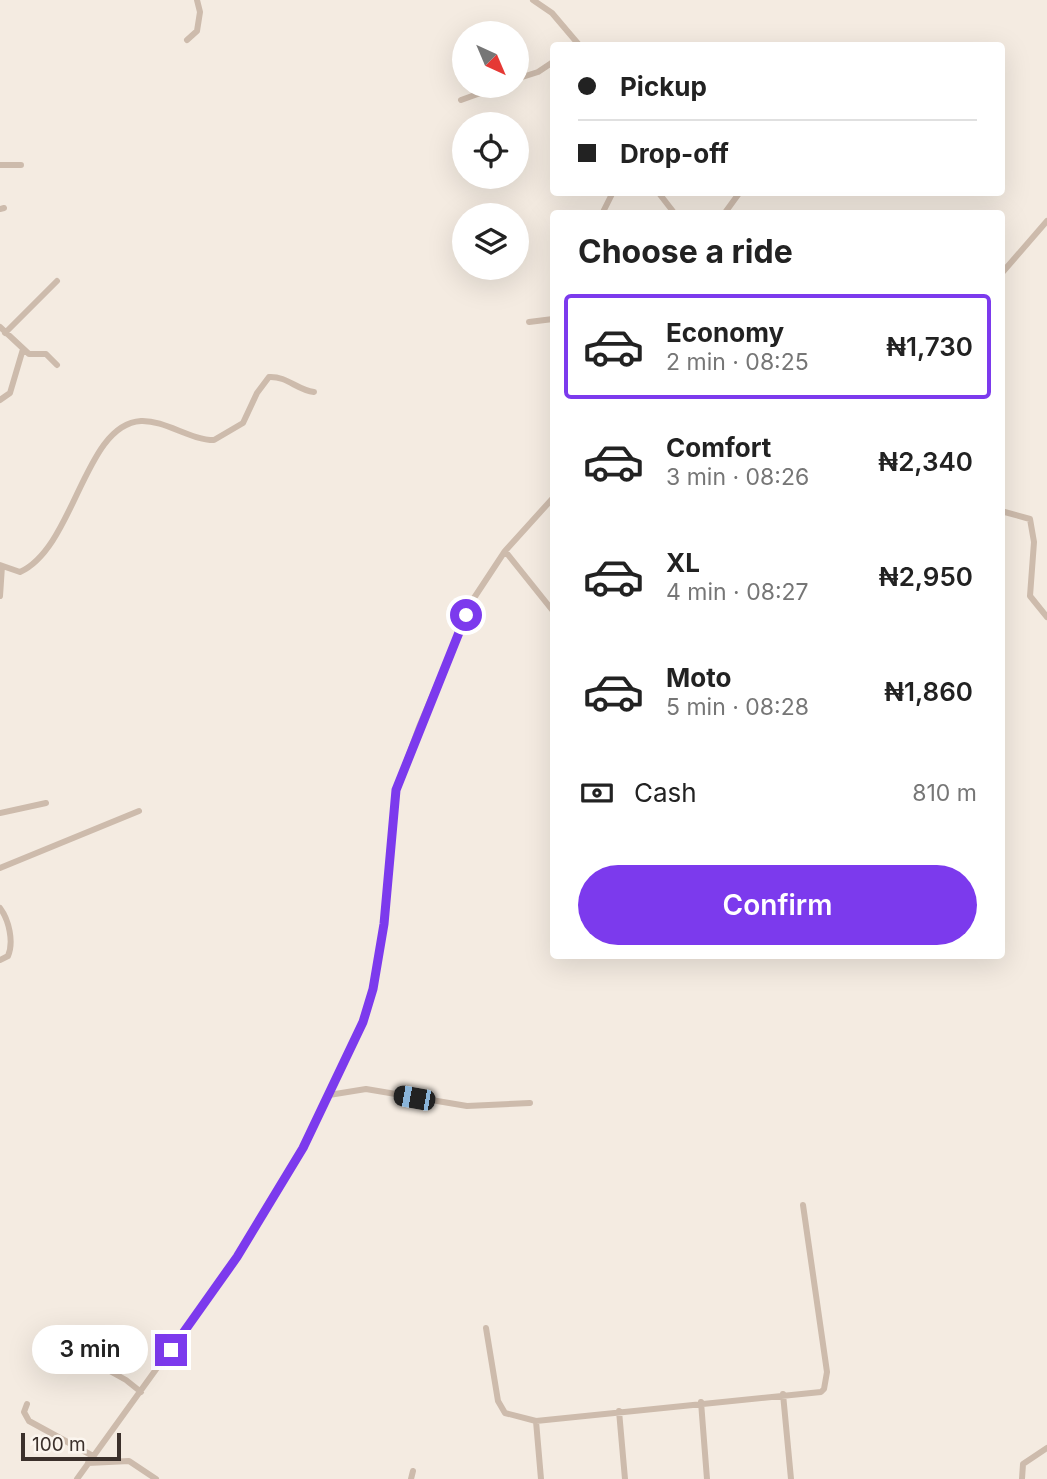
<!DOCTYPE html>
<meta charset="utf-8">
<style>
:root{--surface:#fff;--page:#f6f6f6;--text:#222;--muted:#767676;--line:#e0e0e0;--accent:#7c3aed}
body{margin:0;font-family:Inter,sans-serif;background:var(--page);color:var(--text);height:100vh;display:flex;flex-direction:column;font-size:26px;white-space:nowrap}
*{box-sizing:border-box;margin:0}
p{font-size:23px;color:var(--muted)}
.icon{flex:none;width:38px;height:38px;fill:none;stroke:currentColor;stroke-width:2;stroke-linecap:round;stroke-linejoin:round}
.map{position:relative;flex:1;overflow:hidden}
.side{position:absolute;left:550px;top:210px;width:455px;height:749px;display:flex;flex-direction:column;background:var(--surface);border-radius:7px;box-shadow:0 7px 28px #0002}
.side>*{flex:none}
.top-card{position:absolute;left:550px;top:42px;width:455px;height:154px;border-radius:7px;box-shadow:0 7px 28px #0002;display:grid;align-content:center;height:154px;padding:0 28px;background:var(--surface)}
.needle{width:46px;rotate:136deg}
.fabs{position:absolute;left:452px;top:21px;display:grid;gap:14px}
.fabs a{display:grid;place-items:center;width:77px;height:77px;border-radius:50%;background:var(--surface);box-shadow:0 7px 28px #0002;font-size:35px}
.scale{position:absolute;left:21px;bottom:18px;width:100px;box-sizing:border-box;padding-left:7px;border:4px solid #3b302b;border-top:0;font-size:19px;line-height:24px;white-space:nowrap;color:#3b302b;-webkit-text-stroke:5px #fbf5ee;paint-order:stroke}
.end{position:absolute;width:32px;height:32px;margin:-16px;border:9px solid #7c3aed;background:#fff;box-shadow:0 0 0 4px #fff}
.from{border-radius:50%}
.bubble{position:absolute;height:49px;border-radius:24px;background:var(--surface);box-shadow:0 7px 28px #0002;font-size:23px;font-weight:600;line-height:49px;text-align:center}
.car{position:absolute;width:21px;height:42px;margin:-21px -10px;border-radius:9px;box-shadow:0 0 5px 2px #0007;background:linear-gradient(#222 24%,#8ab4d8 0 40%,#222 0 76%,#8ab4d8 0 86%,#222 0)}
.top-card b{display:flex;align-items:center;gap:24px;height:66px;font-size:26px}
.top-card b+b{border-top:2px solid var(--line)}
.top-card i{width:18px;height:18px;background:var(--text)}
ul{padding:0;list-style:none}
li{display:flex;align-items:center;gap:21px;height:105px;margin:0 14px 10px;padding:0 14px;border:4px solid transparent;border-radius:7px}
li div{flex:1}
li b{display:block;font-size:26px}
li em{font-style:normal;font-weight:600}
li.current{border-color:var(--accent)}
li>.icon{width:63px;height:63px;stroke-width:1.5}
h2{padding:0 28px;font-size:32px;line-height:84px}
.pay{display:flex;align-items:center;gap:18px;height:77px;padding:0 28px;font-size:26px}
.pay p{margin-inline-start:auto}
.cta{display:flex;gap:14px;margin-top:auto;padding:14px 28px}
.cta a{flex:1;height:80px;border-radius:42px;background:var(--accent);color:#fff;font-size:28px;font-weight:600;line-height:80px;text-align:center}
.map>svg:first-child{display:block}
.lines{fill:none;stroke-linecap:round;stroke-linejoin:round}
.minor{stroke:#cdbbac;stroke-width:6}
.route{stroke:#7c3aed;stroke-width:9}
</style>
<div class="map">
<svg width="1047" height="1479" viewBox="0 0 1047 1479">
<rect width="100%" height="100%" fill="#f4ebe1"/>
<g class="lines">
<path class="minor" d="M533,0L552,13L580,46
M187,40L197,31L200,12L197,0
M516,79L538,72L553,62
M461,100L500,86
M0,165H21
M658,192L675,214
M0,209L4,208
M602,214L613,192
M724,214L740,192
M1001,274L1047,221
M529,322L553,319
M0,327L29,354H46L57,365
M5,333L57,281
M0,400L10,393L23,349
M1001,511L1030,519L1034,542L1030,596L1047,617
M505,551L553,611
M0,565L20,572C75,547 84,424 141,421C165,420 190,440 214,440L243,423L257,393L269,377C287,376 297,390 314,392
M0,596L2,566
M0,813L46,803
M0,868L139,811
M0,908C9,920 14,942 8,956L0,960
M329,1095L366,1089L467,1106L530,1103
M486,1328L498,1401L505,1413L536,1421
M72,1350L126,1380L141,1392
M783,1394L791,1479
M701,1402L707,1479
M27,1404L24,1412L29,1421L93,1456
M619,1411L625,1479
M88,1463L129,1461L156,1479
M77,1479L237,1257L304,1148L363,1022L373,989L384,924L396,790L419,727L474,598L505,551L553,498
M411,1479L413,1471
M541,1479L536,1421L821,1392L824,1389L827,1372L803,1205
M1022,1479L1023,1464L1047,1448"/>
</g>
<g class="lines">
<path class="route" d="M171,1350L237,1257L303,1148L363,1022L373,989L384,924L396,790L466,615"/>
</g>
</svg>
<div class="fabs">
<a><svg class="needle" viewBox="-14 -14 28 28"><path d="M0-13l5 13h-10z" fill="#e53935"/><path d="M0 13l5-13h-10z" fill="#767676"/></svg></a>
<a><svg class="icon" aria-label="locate" viewBox="0 0 24 24"><circle cx="12" cy="12" r="6"/><path d="M12 2v4M12 18v4M2 12h4M18 12h4"/></svg></a>
<a><svg class="icon" aria-label="layers" viewBox="0 0 24 24"><path d="M12 4l9 5-9 5-9-5zM3 14l9 5 9-5"/></svg></a>
</div>
<div class="scale">100 m</div>
<i class="end from" style="left:466px;top:615px"></i>
<i class="end" style="left:171px;top:1350px"></i>
<div class="bubble" style="left:32px;top:1325px;width:116px">3 min</div>
<i class="car" style="left:414px;top:1098px;rotate:280deg"></i>
<div class="top-card">
<b><i class="from"></i>Pickup</b>
<b><i></i>Drop-off</b>
</div>
<section class="side">
<h2>Choose a ride</h2>
<ul>
<li class="current"><svg class="icon" aria-label="car" viewBox="0 0 24 24"><path d="M5 17H2v-5l4-1 3-4h7l3 4 3 1v5h-3M9 17h6M6 11h13"/><circle cx="7" cy="17" r="2"/><circle cx="17" cy="17" r="2"/></svg><div><b>Economy</b><p>2 min · 08:25</p></div><em>₦1,730</em></li>
<li><svg class="icon" aria-label="car" viewBox="0 0 24 24"><path d="M5 17H2v-5l4-1 3-4h7l3 4 3 1v5h-3M9 17h6M6 11h13"/><circle cx="7" cy="17" r="2"/><circle cx="17" cy="17" r="2"/></svg><div><b>Comfort</b><p>3 min · 08:26</p></div><em>₦2,340</em></li>
<li><svg class="icon" aria-label="car" viewBox="0 0 24 24"><path d="M5 17H2v-5l4-1 3-4h7l3 4 3 1v5h-3M9 17h6M6 11h13"/><circle cx="7" cy="17" r="2"/><circle cx="17" cy="17" r="2"/></svg><div><b>XL</b><p>4 min · 08:27</p></div><em>₦2,950</em></li>
<li><svg class="icon" aria-label="car" viewBox="0 0 24 24"><path d="M5 17H2v-5l4-1 3-4h7l3 4 3 1v5h-3M9 17h6M6 11h13"/><circle cx="7" cy="17" r="2"/><circle cx="17" cy="17" r="2"/></svg><div><b>Moto</b><p>5 min · 08:28</p></div><em>₦1,860</em></li>
</ul>
<div class="pay"><svg class="icon" aria-label="cash" viewBox="0 0 24 24"><path d="M3 7h18v10H3z"/><circle cx="12" cy="12" r="2"/></svg>Cash<p>810 m</p></div>
<div class="cta"><a>Confirm</a></div>
</section>
</div>
